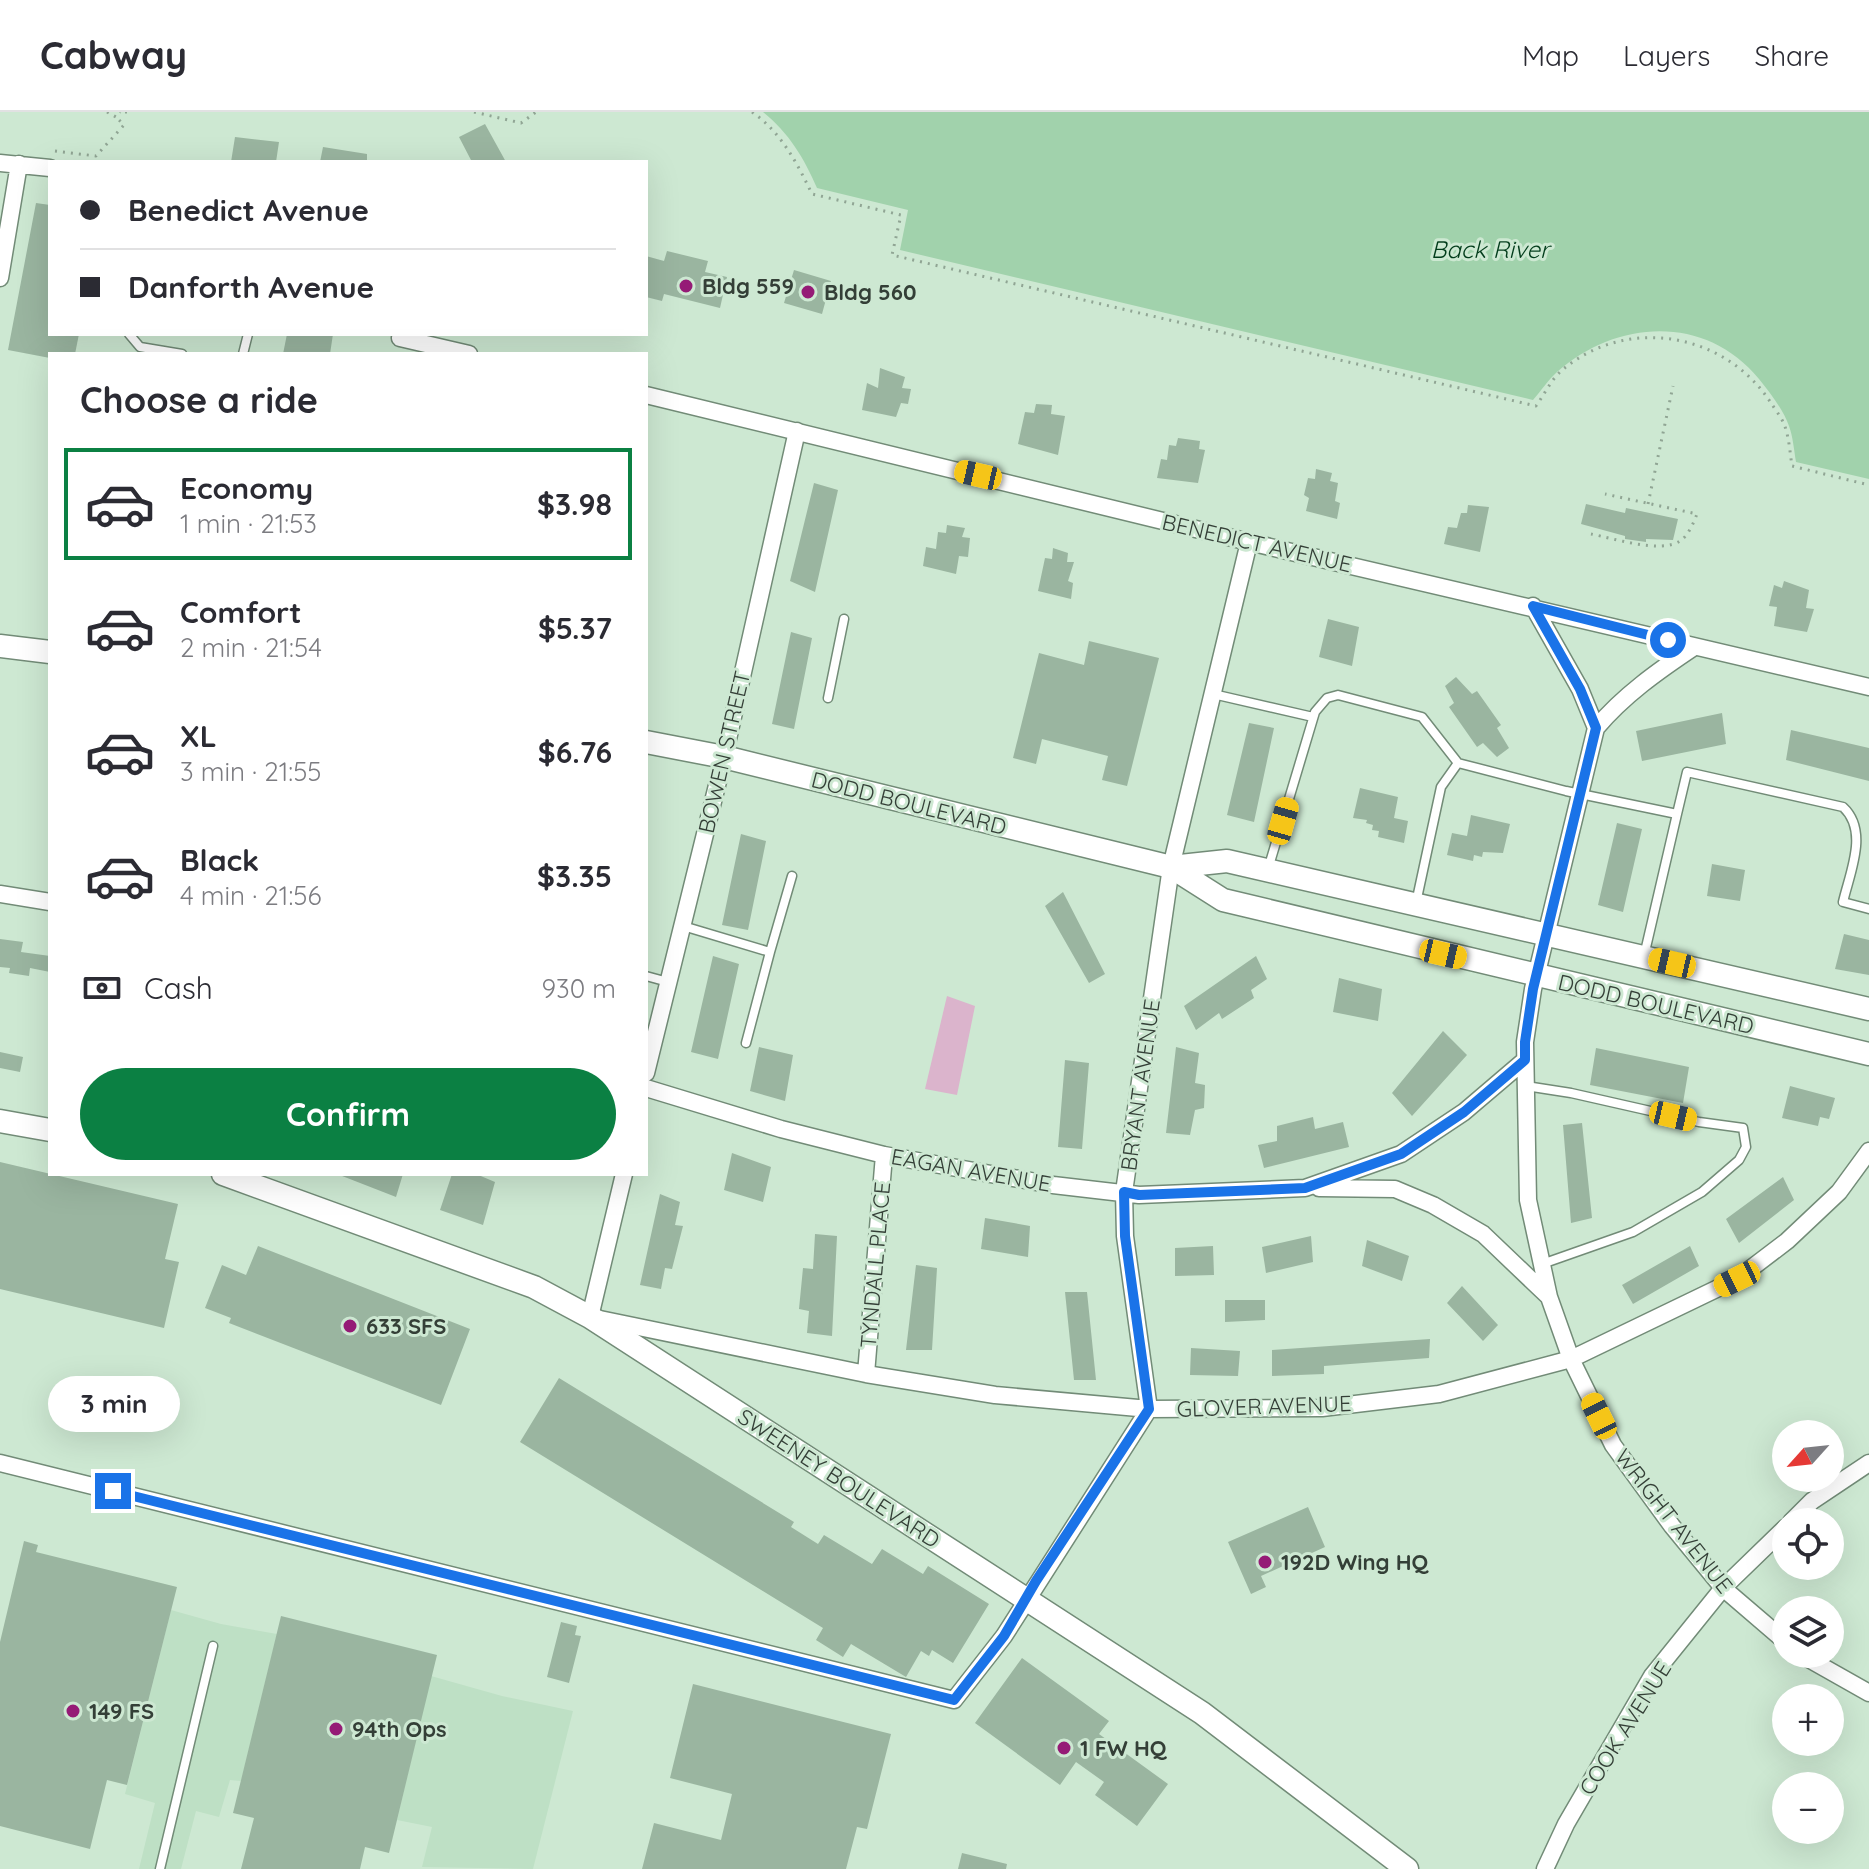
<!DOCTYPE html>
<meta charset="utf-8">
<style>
:root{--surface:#fff;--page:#f7f7f7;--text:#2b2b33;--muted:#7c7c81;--line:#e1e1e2;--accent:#0b8043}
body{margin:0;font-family:Quicksand,sans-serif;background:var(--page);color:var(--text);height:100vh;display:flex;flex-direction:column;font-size:30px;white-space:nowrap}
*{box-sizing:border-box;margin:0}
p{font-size:26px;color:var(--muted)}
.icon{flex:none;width:44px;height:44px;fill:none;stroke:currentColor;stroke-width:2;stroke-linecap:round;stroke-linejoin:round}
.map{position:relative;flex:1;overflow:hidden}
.panel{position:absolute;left:48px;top:240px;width:600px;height:824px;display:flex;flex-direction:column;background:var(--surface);border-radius:0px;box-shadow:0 8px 32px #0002}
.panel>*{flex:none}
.hud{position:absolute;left:48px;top:48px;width:600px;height:176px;border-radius:0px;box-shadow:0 8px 32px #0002;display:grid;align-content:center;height:176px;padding:0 32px;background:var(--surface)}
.needle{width:52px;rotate:243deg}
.fabs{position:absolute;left:1772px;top:1308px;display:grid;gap:16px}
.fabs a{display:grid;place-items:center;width:72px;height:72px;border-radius:50%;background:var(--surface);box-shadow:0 8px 32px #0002;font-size:40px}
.end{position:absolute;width:36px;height:36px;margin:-18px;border:10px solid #1a73e8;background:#fff;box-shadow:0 0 0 4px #fff}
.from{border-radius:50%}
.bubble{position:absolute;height:56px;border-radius:28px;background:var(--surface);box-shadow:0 8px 32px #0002;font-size:26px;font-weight:700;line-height:56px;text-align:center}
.car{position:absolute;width:24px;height:48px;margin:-24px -12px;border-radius:10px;box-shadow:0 0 6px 2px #0007;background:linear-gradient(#f5c518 24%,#345 0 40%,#f5c518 0 76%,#345 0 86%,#f5c518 0)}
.hud b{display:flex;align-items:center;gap:28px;height:76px;font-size:30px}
.hud b+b{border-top:2px solid var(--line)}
.hud i{width:20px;height:20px;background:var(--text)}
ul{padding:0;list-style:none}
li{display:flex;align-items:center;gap:24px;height:112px;margin:0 16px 12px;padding:0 16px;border:4px solid transparent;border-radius:0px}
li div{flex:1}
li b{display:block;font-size:30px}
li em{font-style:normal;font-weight:700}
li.active{border-color:var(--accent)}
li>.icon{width:72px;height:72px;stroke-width:1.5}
h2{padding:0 32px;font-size:36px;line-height:96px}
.pay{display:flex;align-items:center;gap:20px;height:88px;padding:0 32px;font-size:30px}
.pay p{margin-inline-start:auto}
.button{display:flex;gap:16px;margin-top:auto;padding:16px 32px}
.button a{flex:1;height:92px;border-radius:48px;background:var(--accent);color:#fff;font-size:32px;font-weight:700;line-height:92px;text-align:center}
header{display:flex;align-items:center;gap:48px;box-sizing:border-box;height:112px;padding:0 40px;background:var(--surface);border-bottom:2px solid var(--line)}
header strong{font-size:38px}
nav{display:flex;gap:44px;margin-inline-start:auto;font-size:28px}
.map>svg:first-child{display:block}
.built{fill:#bee0c5}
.green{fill:#dbb4cc}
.water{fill:#a1d2ac}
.building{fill:#9ab5a0}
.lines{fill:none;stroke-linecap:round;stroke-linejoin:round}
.lane-casing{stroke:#728b77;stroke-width:11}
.street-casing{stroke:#728b77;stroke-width:19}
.secondary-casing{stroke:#728b77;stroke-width:25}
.path{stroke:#90a594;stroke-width:3;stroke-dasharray:2 6;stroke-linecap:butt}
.lane{stroke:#fff;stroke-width:8}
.street{stroke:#fff;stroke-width:16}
.secondary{stroke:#fff;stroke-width:22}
.route{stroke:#1a73e8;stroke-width:10}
.poi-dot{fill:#951b76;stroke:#cde8d2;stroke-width:3}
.labels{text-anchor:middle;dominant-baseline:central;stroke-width:6;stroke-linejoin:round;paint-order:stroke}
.poi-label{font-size:22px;font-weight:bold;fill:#343f37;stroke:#cde8d2;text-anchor:start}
.street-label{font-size:22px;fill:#343f37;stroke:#cde8d2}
.water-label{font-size:24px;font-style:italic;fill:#023d1b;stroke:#cde8d2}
</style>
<header>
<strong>Cabway</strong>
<nav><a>Map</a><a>Layers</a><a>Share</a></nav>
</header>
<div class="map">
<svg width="1869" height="1757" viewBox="0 0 1869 1757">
<rect width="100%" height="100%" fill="#cde8d2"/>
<path class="built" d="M171,1498L221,1512L277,1522L241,1669L230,1668L219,1705L196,1699L181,1757H139L155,1691L125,1682Z
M431,1564L502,1584L573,1599L533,1757L422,1755L432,1715L397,1708Z"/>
<path class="green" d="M947,884L975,894L957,983L925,977Z"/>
<path class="water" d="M763,0H1869V367L1796,350C1794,338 1793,325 1789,314C1783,297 1770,281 1759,267C1706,202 1617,207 1557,260C1548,268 1541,279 1533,288L900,138L908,98L817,76C804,46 789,21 763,0Z"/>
<path class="building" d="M485,12L506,50H472L459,25Z
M235,25L279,30L276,50H231Z
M323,35L367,42V50H320Z
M36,91L50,93V222H79L75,242H50V246L8,238Z
M667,139L708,149L705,160L727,165L720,196L664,182L662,189L646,185V144L664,149Z
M794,158L831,169L822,202L784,191Z
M287,222H333L330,242H283Z
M880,256L905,265L902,276L911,277L908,292L901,291L896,305L862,298L867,271L878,276Z
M1036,292L1052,293L1051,302L1065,304L1058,343L1018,332L1025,300L1034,301Z
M1178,326L1200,329L1199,337L1205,338L1198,371L1157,366L1161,347L1167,348L1169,333L1176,334Z
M1316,357L1332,361L1330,369L1338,371L1335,389L1340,391L1337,407L1306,399L1309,386L1304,383L1308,366L1315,367Z
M814,371L838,378L815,480L790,469Z
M1586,392L1625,401L1626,396L1678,407L1673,428L1646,427V430L1625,427V424L1581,412Z
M1468,393L1489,395L1480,440L1444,432L1448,415L1457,416L1461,401H1467Z
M947,413L965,416L962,425L970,426L968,445L959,444L956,462L923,454L926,435L936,437L938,420L946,421Z
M1053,436L1068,441L1067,450H1074L1068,469L1073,471L1071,487L1038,479L1045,446L1052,447Z
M1784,469L1809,478L1806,496L1814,497L1807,520L1774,514L1777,495L1769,494L1774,473L1782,476Z
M1328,507L1359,515L1352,554L1319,545Z
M791,520L812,526L794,617L772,612Z
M1089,529L1159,546L1127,674L1102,668L1108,644L1042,627L1036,652L1013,646L1039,541L1084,553Z
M1456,565L1472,582L1477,579L1501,613L1497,616L1509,636L1497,645L1483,631L1477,635L1449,595L1454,591L1445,574Z
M1722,601L1726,632L1642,649L1636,619Z
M1249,611L1274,616L1254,710L1227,703Z
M1791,618L1869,636V669L1786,648Z
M1360,676L1398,685L1394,706L1408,709L1404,731L1378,725L1379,719L1372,718L1373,713L1366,711L1367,708L1353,706Z
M1471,703L1510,712L1503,741L1483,740L1482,745L1474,743L1473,749L1447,743L1452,721L1467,724Z
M1617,711L1642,717L1623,800L1598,793Z
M741,722L766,729L748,818L722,813Z
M1712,752L1745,758L1740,789L1707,784Z
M1063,780L1105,862L1089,871L1045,794Z
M1844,822L1869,828V863L1835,857Z
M0,827L23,830L21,840L50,844V860L30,856L29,864L9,861L10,856L0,855Z
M713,844L739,852L718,947L691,940Z
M1256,844L1267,867L1251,878L1254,886L1222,907L1219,901L1196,918L1184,894Z
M1339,866L1382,877L1378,909L1333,900Z
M1443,919L1467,943L1412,1004L1392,981Z
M759,935L793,943L785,989L750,979Z
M1176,935L1199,941L1195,971L1205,973L1204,996L1195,998L1190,1023L1166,1021Z
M1596,936L1689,955L1683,991L1590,973Z
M0,940L23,945L20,960L0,956Z
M1065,948L1089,951L1082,1037L1058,1035Z
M1790,974L1835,986L1829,1007L1820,1005L1818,1014L1782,1006Z
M1313,1005L1315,1017L1343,1010L1349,1035L1264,1056L1258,1033L1277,1029V1014Z
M1582,1011L1592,1106L1571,1111L1563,1013Z
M732,1041L771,1055L763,1090L724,1078Z
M0,1050L178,1092L165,1147L179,1150L164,1216L0,1177Z
M337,1062H403L396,1085Z
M452,1062H476L495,1070L483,1113L440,1098Z
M1783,1065L1794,1088L1739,1131L1726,1107Z
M660,1082L680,1090L675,1113L683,1114L672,1157L665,1156L661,1177L640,1173Z
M985,1106L1030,1114L1028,1145L981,1137Z
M815,1122L837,1124L832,1224L807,1221L809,1199L799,1197L803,1156L813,1157Z
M1311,1124L1313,1150L1266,1161L1262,1135Z
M1367,1128L1409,1144L1402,1169L1362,1154Z
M258,1134L470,1217L441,1293L229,1211L231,1206L205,1196L222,1153L246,1163Z
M1213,1134L1214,1163L1175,1164V1136Z
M1690,1134L1699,1154L1633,1192L1622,1173Z
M916,1153L937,1156L932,1238H906Z
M1462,1174L1498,1213L1483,1229L1447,1191Z
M1065,1180H1087L1096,1268H1074Z
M1225,1188H1265V1208L1225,1210Z
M1430,1227L1429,1246L1324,1254V1262L1272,1264V1238Z
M1191,1236L1240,1239L1238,1264L1190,1263Z
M559,1266L794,1410L791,1415L818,1432L824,1423L872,1452L882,1437L923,1462L928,1454L989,1492L953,1551L932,1538L929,1544L921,1539L906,1565L851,1532L843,1545L816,1528L823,1516L520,1330Z
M1308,1395L1325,1435L1261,1464L1266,1475L1251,1482L1228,1430Z
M24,1429L38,1433L36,1440L177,1475L127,1673L107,1668L90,1737L0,1714V1530Z
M281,1504L437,1543L389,1741L365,1735L360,1757H241L254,1706L233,1701Z
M561,1510L577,1514L575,1523L581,1524L569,1571L547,1565Z
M1022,1546L1109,1609L1099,1622L1168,1672L1137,1714L1095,1683L1104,1670L1076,1650L1060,1673L975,1611Z
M693,1572L891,1622L867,1717L857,1715L846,1757H642L654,1711L721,1728L732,1682L670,1666Z
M962,1741L1007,1752L1006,1757H958Z"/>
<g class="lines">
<defs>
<path id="lane" d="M129,222L140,235L182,242
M243,242L248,222
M1213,582L1313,605
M828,586L844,507
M1677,702L1687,660L1843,695C1869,719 1850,760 1843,790L1869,797
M1268,757L1315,600L1327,586L1338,583L1422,605L1458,651
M1416,791L1441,675L1458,651L1566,679L1677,702L1644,844
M683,814L770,840L792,764
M646,864L668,870
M746,931L770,840
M1526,974L1571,981L1699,1010L1743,1016L1746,1035L1739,1048L1702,1080L1633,1120L1542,1152
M160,1757L213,1534"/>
<path id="street" d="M0,51L50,56
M0,166L19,52
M400,226L469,242
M646,283L1249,430L1869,575
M1533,494L1580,577L1596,616
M1694,535C1658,559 1624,583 1596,616L1533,877L1525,930L1528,1088L1549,1185L1571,1247L1613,1333L1672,1414L1723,1476L1786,1530
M0,782L50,790
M646,961L724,645L797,319
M646,976L781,1017L884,1043L1053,1073L1139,1083L1305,1076L1401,1042L1464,1000L1525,948
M624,1062L590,1205L866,1262L995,1283L1149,1297L1322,1296L1439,1282L1571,1247L1737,1167L1787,1129L1839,1080L1869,1039
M1319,1076L1395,1077L1433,1093L1483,1122L1549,1185
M866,1262L884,1043
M0,1351L954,1588L1004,1524L1149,1297L1125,1124L1124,1080L1171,755L1249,430
M1791,1410L1812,1389L1869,1351
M1800,1542L1869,1581
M1545,1757L1566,1712L1652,1564L1723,1476L1786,1415"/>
<path id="secondary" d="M0,534L50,540
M646,630L724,645L1171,755L1223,788L1869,942
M1171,755L1227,749L1869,897
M0,1009L50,1018
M223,1062L534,1175L590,1205L1202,1601L1407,1757"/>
</defs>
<use href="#lane" class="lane-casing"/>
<use href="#street" class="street-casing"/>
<use href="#secondary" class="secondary-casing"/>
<path class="path" d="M107,0L116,5L120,0
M125,0H127
M474,0L521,11L536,0
M752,0C781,20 797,51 812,82L901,103L892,143L1536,294C1544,283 1551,268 1561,259C1626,203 1725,220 1771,291C1775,297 1781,305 1784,312C1789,324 1790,341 1792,354L1869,373
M55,39L96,44L124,13L116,5
M1648,392L1673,274
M1591,422C1612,426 1661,442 1680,429C1688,424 1693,412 1697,402L1605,382"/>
<use href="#lane" class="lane"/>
<use href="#street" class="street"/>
<use href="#secondary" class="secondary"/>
</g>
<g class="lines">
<path class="route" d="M113,1379L954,1588L1004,1524L1036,1469L1149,1297L1125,1124L1124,1080L1139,1083L1305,1076L1401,1042L1464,1000L1525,948V930L1533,877L1596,616L1580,577L1533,494L1668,528"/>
</g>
<g class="poi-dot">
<circle cx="686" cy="174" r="8"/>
<circle cx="808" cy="180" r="8"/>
<circle cx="350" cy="1214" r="8"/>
<circle cx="1265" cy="1450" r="8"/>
<circle cx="73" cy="1599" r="8"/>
<circle cx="336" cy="1617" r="8"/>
<circle cx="1064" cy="1636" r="8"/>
</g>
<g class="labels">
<g class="poi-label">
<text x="702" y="174">Bldg 559</text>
<text x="824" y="180">Bldg 560</text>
<text x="366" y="1214">633 SFS</text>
<text x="1281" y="1450">192D Wing HQ</text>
<text x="89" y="1599">149 FS</text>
<text x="352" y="1617">94th Ops</text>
<text x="1080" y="1636">1 FW HQ</text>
</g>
<g class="street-label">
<text transform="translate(1257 431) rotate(13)">BENEDICT AVENUE</text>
<text transform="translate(724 640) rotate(-77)">BOWEN STREET</text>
<text transform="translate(909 691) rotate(14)">DODD BOULEVARD</text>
<text transform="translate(1656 892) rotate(13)">DODD BOULEVARD</text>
<text transform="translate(1140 973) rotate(-82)">BRYANT AVENUE</text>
<text transform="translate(971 1058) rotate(10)">EAGAN AVENUE</text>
<text transform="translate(875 1153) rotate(-85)">TYNDALL PLACE</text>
<text transform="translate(1264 1294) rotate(-2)">GLOVER AVENUE</text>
<text transform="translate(839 1366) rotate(33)">SWEENEY BOULEVARD</text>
<text transform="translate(1674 1409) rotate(52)">WRIGHT AVENUE</text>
<text transform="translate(1625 1616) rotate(-58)">COOK AVENUE</text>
</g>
<g class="water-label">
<text x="1490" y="137">Back River</text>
</g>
</g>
</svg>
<div class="fabs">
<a><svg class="needle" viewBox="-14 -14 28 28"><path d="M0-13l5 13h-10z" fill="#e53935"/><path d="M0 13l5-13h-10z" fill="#7c7c81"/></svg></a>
<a><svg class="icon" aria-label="locate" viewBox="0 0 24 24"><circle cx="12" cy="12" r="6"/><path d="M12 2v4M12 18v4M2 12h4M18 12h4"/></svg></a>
<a><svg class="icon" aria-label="layers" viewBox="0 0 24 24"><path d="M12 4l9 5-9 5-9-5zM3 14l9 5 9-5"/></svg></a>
<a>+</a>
<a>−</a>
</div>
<i class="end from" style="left:1668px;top:528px"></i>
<i class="end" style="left:113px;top:1379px"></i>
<div class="bubble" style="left:48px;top:1264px;width:132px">3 min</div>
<i class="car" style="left:978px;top:363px;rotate:283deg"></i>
<i class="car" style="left:1283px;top:709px;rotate:16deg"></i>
<i class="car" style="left:1443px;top:842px;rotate:103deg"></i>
<i class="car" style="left:1672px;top:851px;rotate:283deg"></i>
<i class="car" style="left:1673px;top:1004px;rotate:103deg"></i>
<i class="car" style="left:1737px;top:1167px;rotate:244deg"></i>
<i class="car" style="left:1599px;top:1304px;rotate:334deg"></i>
<div class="hud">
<b><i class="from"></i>Benedict Avenue</b>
<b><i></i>Danforth Avenue</b>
</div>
<section class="panel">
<h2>Choose a ride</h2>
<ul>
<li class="active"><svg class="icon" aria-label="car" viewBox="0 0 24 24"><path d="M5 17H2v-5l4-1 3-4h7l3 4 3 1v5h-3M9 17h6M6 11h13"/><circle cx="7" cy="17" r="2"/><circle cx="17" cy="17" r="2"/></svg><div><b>Economy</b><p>1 min · 21:53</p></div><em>$3.98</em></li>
<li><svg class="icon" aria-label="car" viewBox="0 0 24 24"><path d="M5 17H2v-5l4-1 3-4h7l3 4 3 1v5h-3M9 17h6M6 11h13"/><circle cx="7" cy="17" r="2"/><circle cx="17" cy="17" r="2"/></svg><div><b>Comfort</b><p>2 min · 21:54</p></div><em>$5.37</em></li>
<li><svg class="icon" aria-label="car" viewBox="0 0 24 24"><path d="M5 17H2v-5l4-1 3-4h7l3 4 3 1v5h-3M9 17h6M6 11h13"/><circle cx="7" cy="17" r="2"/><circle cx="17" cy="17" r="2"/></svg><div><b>XL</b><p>3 min · 21:55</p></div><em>$6.76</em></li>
<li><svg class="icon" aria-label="car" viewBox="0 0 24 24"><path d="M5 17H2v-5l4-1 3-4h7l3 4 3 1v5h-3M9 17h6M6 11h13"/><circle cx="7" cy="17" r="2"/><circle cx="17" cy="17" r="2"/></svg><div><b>Black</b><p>4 min · 21:56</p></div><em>$3.35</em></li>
</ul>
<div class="pay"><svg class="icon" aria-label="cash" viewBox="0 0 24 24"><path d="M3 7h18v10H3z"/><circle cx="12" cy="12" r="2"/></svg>Cash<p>930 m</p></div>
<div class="button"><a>Confirm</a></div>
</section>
</div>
